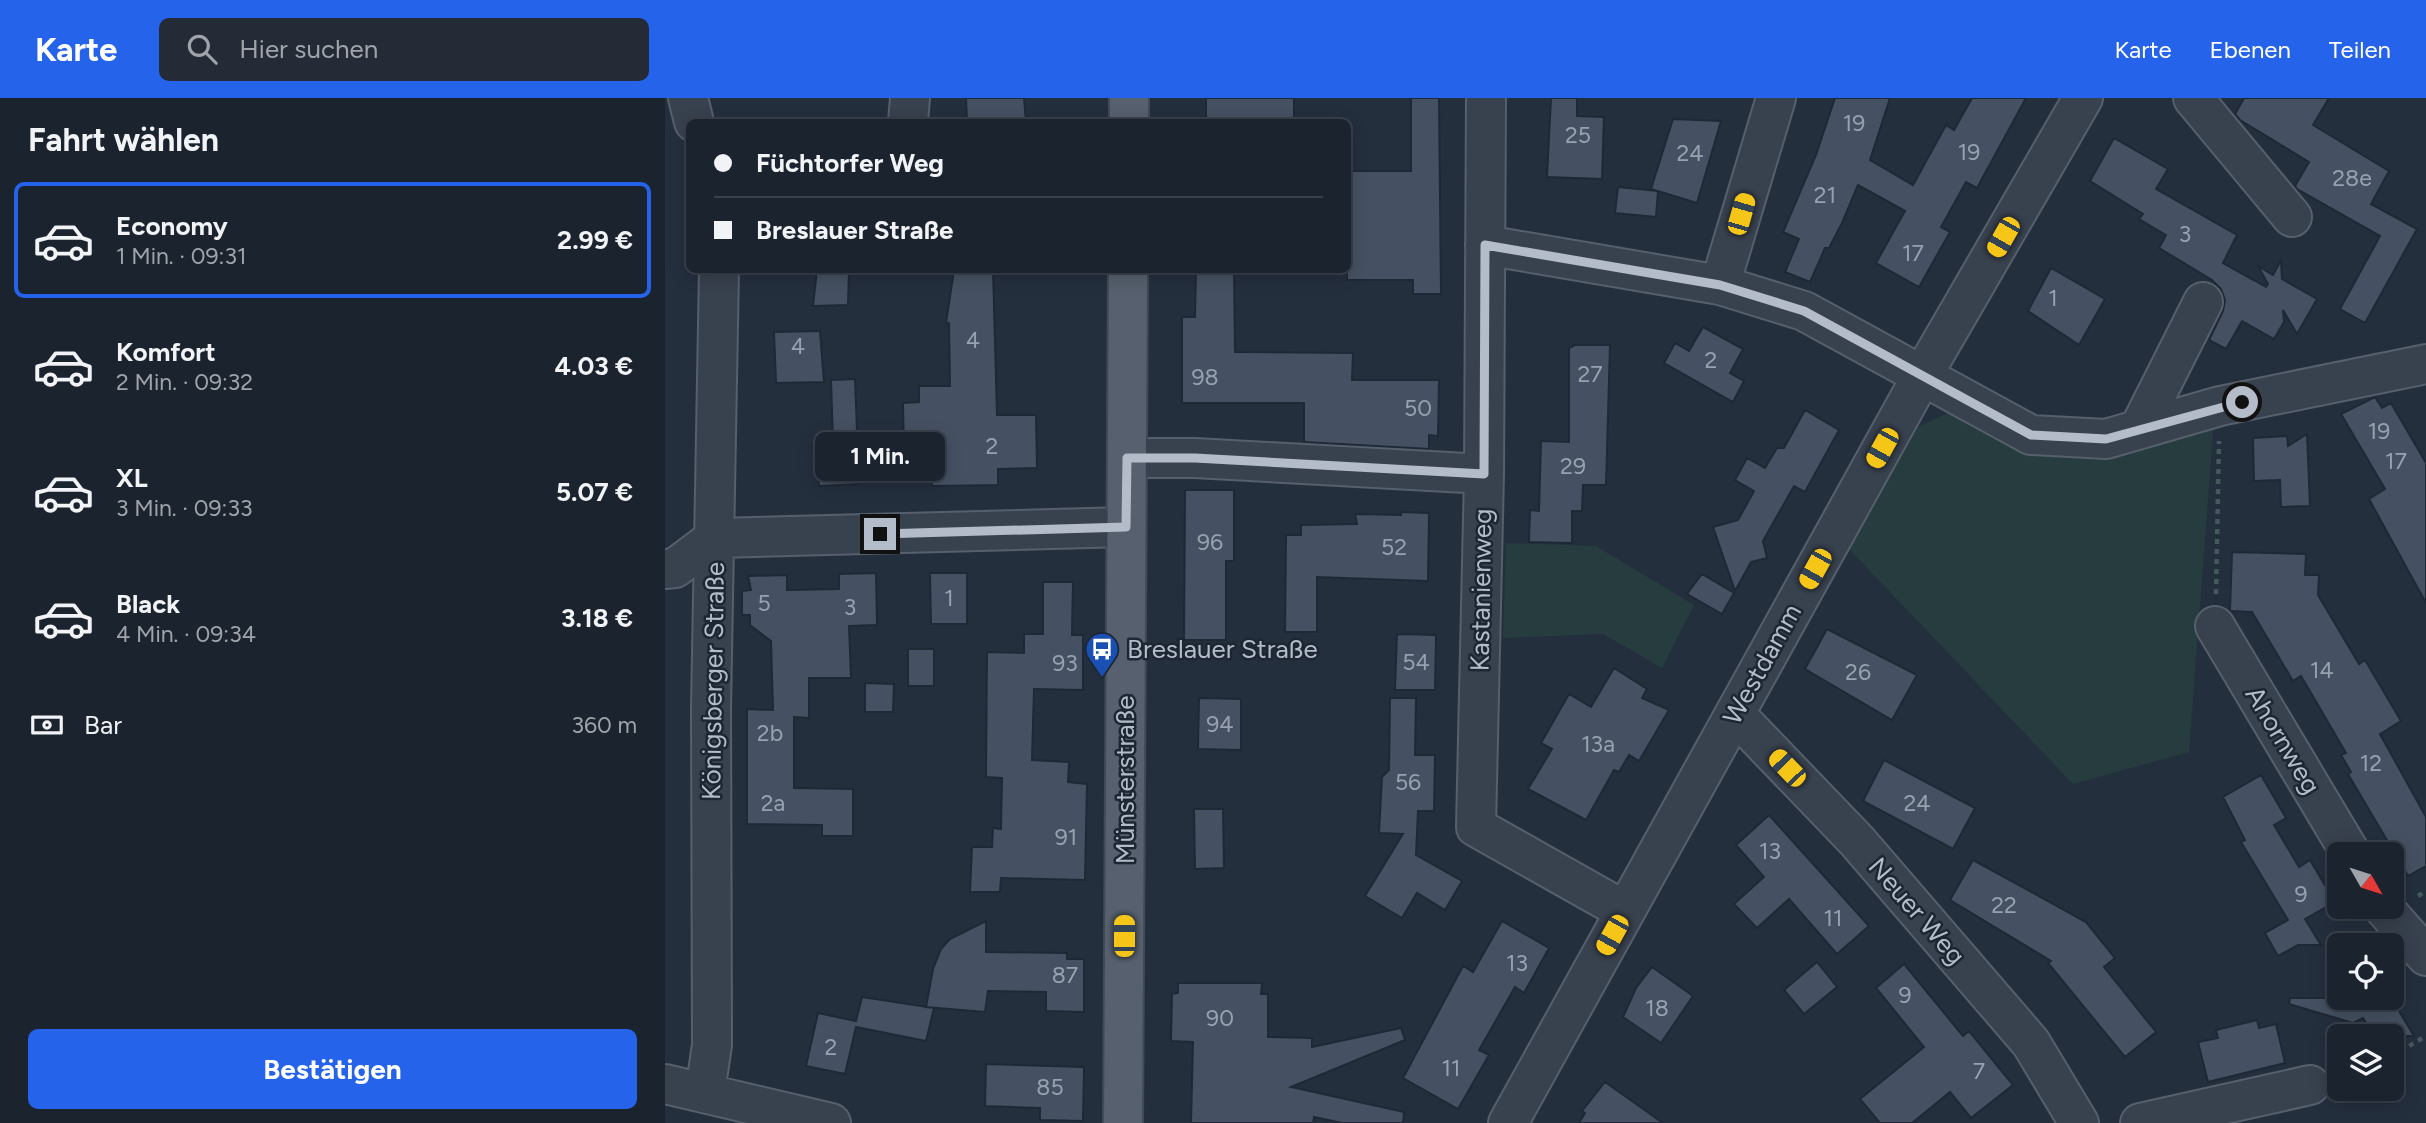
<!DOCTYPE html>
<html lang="de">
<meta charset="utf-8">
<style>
:root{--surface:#1b232e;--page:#242b36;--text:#f1f3f6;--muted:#a0a4aa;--line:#39404a;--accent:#2563eb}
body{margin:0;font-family:Figtree,sans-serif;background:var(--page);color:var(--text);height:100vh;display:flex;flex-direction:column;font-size:26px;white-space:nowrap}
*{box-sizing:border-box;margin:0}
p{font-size:23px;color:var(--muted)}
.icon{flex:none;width:38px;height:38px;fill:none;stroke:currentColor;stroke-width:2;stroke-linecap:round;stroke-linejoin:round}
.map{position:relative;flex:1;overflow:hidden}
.side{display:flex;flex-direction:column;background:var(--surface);width:665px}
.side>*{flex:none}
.hud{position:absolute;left:21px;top:21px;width:665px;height:154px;border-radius:10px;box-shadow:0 4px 18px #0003,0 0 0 2px var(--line);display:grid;align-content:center;height:154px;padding:0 28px;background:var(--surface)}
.needle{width:46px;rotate:129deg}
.buttons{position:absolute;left:1662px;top:744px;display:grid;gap:14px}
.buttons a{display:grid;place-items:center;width:77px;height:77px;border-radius:10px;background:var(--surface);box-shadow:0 4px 18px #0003,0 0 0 2px var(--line);font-size:35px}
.end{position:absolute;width:32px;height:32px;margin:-16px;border:9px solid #b4bcc9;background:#111;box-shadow:0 0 0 4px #111}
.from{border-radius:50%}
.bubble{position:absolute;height:49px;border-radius:10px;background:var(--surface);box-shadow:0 4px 18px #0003,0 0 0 2px var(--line);font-size:23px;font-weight:700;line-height:49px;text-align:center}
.car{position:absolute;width:21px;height:42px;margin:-21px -10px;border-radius:9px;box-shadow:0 0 5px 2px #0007;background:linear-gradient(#f5c518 24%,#345 0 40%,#f5c518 0 76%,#345 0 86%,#f5c518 0)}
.hud b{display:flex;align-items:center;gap:24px;height:66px;font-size:26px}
.hud b+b{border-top:2px solid var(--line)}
.hud i{width:18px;height:18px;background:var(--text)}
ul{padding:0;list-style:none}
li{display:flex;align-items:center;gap:21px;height:116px;margin:0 14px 10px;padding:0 14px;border:4px solid transparent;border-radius:10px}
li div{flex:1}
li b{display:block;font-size:26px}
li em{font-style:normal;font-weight:700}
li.current{border-color:var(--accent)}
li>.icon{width:63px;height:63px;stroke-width:1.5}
h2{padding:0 28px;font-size:32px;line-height:84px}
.pay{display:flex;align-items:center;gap:18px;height:77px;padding:0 28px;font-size:26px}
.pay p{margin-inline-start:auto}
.primary-button{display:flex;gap:14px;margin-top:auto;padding:14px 28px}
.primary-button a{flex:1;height:80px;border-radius:10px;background:var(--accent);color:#fff;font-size:28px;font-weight:700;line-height:80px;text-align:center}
header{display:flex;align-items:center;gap:42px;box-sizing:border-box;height:98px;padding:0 35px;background:var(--accent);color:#fff}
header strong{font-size:33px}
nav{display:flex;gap:38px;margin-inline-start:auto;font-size:24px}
.search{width:490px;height:63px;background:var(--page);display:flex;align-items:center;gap:18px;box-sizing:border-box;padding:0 24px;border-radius:10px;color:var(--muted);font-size:26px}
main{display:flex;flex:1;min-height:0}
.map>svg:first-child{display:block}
.green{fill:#263c3f}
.building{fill:#455162;stroke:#1f2835;stroke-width:2}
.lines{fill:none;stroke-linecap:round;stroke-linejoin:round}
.minor-casing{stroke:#565f6c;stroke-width:42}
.major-casing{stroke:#414a57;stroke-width:42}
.path{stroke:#44595c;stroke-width:4.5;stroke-dasharray:5 5;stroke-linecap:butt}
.minor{stroke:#38414e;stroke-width:38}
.major{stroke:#56606e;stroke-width:38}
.route{stroke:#b4bcc9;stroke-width:9}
.labels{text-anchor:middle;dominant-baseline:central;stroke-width:5;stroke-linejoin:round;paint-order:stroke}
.number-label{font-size:23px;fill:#98a1af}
.street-label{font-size:26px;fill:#b4bcc9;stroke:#1d2633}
.poi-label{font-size:26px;fill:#b4bcc9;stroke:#1d2633;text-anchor:start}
</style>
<header>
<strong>Karte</strong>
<div class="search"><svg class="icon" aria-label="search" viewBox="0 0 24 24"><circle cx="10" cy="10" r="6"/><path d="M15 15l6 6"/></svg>Hier suchen</div>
<nav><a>Karte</a><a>Ebenen</a><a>Teilen</a></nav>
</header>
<main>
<section class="side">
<h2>Fahrt wählen</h2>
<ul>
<li class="current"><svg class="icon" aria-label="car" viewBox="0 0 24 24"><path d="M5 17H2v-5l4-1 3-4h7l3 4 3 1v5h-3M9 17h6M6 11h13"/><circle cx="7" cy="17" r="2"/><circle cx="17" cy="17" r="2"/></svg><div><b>Economy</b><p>1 Min. · 09:31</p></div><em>2.99 €</em></li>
<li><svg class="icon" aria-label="car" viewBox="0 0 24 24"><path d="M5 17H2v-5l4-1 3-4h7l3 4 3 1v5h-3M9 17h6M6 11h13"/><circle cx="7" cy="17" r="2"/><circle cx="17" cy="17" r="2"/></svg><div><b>Komfort</b><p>2 Min. · 09:32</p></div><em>4.03 €</em></li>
<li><svg class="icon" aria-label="car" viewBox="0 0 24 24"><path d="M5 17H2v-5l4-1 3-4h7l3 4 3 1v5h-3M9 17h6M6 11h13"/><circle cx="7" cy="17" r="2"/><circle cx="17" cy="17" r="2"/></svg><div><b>XL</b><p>3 Min. · 09:33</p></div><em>5.07 €</em></li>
<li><svg class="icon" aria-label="car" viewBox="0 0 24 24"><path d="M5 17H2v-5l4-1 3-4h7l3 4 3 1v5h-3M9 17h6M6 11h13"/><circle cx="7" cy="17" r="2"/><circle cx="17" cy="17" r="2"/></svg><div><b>Black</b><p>4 Min. · 09:34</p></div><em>3.18 €</em></li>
</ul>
<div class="pay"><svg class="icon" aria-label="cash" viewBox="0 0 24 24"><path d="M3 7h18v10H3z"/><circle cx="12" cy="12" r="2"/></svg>Bar<p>360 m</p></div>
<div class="primary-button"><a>Bestätigen</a></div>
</section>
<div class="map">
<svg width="1761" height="1025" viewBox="0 0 1761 1025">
<rect width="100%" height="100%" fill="#242f3e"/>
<path class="green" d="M1285,314L1391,354L1507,342L1549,321L1524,654L1408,686L1183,450L1253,329Z
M841,445L931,448L1029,507L997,570L938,536L838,540Z"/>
<path class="building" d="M301,0H359L361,24H302Z
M541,0H629V24H541Z
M746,0H774L776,196H748V182H682V73H746Z
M886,0H912V18L939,19L937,81L882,79Z
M1170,0H1225L1205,62L1248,87L1281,27L1289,32L1307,0H1361L1312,90L1301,84L1276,129L1285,134L1254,189L1211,165L1240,113L1193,87L1177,125L1164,150H1160L1145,184L1120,174L1134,141L1118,134L1151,57Z
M1579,0H1664L1648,27L1724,73L1706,106L1752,131L1700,225L1675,211L1715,138L1632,91L1630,88L1644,64L1575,22L1570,16Z
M1008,21L1056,23L1032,105L986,91Z
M1449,40L1503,71L1491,91L1572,137L1558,165L1601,189L1603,186L1593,168L1608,177L1616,162L1617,181L1652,201L1632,236L1618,212L1619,224L1609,241L1577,223L1561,251L1544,242L1558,213L1560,202L1556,191L1547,182L1494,150L1501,137L1474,121L1478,116L1425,83Z
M953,89L993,93L991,119L950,115Z
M1386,170L1440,201L1414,247L1363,213Z
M152,172H184L183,207L148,208Z
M289,172H328L332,317H371L372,370L333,371V387L267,388L266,361L239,360L238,305L254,304V288H285L284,225H281Z
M531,172H569L570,254L688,255L687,282H774L773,338L764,337V351L639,344V305H517V219H530Z
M1038,229L1078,251L1065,275L1079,283L1068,304L999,265L1010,245L1024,253Z
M155,233L159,284L111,285L109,234Z
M910,247H945L941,387H918L917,413H907V445L864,444L865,412L874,413L876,343L904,344V250Z
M190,281L194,386L154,388L152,344H168L166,282Z
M1710,299L1717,310L1726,305L1761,365V505L1704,401L1720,391L1676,316Z
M1140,312L1174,332L1140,394L1129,388L1098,443L1102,460L1086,464L1070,493L1048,429L1073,422L1089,393L1070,382L1082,360L1100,370L1112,350H1119Z
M1642,336L1645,408L1616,409L1615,382L1589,383L1588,340L1622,338L1623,348Z
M520,392H569V463H561V542H519Z
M736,414L764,415L763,483L652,479V534H620L621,437H636V427L692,426L690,416L736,417Z
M1567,454L1641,456L1640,477H1654L1653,497L1694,566L1700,562L1736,623L1715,636L1761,719V768L1743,778L1683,676L1686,674L1676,657L1681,655L1636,578L1628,583L1587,514L1565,513Z
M211,475L212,527L184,528L186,580H144V620L129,619V690L188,691V738H157V727L82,726V611L108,612L106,543L85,527V517H77V493L86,492L83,478L122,477V492L174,491V476Z
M265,475H302V526H266Z
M1037,476L1069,495L1057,516L1022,496Z
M378,484H408L407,537H418V592L369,591L367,662L404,664L403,684L422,686L420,782L336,780L335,794H305L307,749H327L328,730L336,731L337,680L321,679L322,554L359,555V536H378Z
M1162,531L1252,577L1227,622L1140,571Z
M732,536L771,537L770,592H730Z
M243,551H269V588H243Z
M949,570L982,591L977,600L1004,612L974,663L964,657L954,674L949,672L921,722L863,691L887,651L876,645L904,596L926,609Z
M200,585L229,586L228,614H200Z
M534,600L576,601V652L533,651Z
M725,600H751L750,657H770L769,713H753L751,757L797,783L780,812L752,795L737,820L700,798L738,736L714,735L717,679L724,672Z
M1219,662L1310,710L1288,751L1198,703Z
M1596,677L1621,720L1609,727L1634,769L1645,762L1670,804L1640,821L1656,847H1633L1613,858L1600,835L1623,822L1576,744L1580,742L1558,699Z
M529,711H558L559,770L530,771Z
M1104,717L1204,828L1172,856L1124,801L1092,830L1069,806L1099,779L1071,747Z
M1308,762L1421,824L1450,860L1439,869L1491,934L1460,959L1383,865L1386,863L1285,802Z
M321,823V854L402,855V861H419V914L381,913V894L323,893L320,914L261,909L268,871L276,851L285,841Z
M837,823L884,850L859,895L850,889L814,952L824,957L793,1011L738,980L798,868L808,874Z
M1152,864L1172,889L1139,916L1119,892Z
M1239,866L1298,938L1304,933L1348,987L1306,1020L1285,994L1247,1025H1215L1195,1001L1259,949L1211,890Z
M987,869L1028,898L996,945L958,919L971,890Z
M513,885H597L596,896H603V939L647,940V949L736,930L740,942L626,989L739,1014L738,1025H677L649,1019L648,1025H526L528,944L506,943L507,896L513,895Z
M197,899L269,910L261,943L191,929L180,976L141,968L153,915L191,923Z
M1625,900H1734L1728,903L1749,938H1709L1698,920L1688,925L1624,906Z
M1592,922L1594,930L1611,926L1620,965L1543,984L1533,944L1553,940L1551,932Z
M321,966L419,969L418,1023L375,1022V1010L320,1008Z
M940,984L998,1025H914L920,1015L917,1013Z"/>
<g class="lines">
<defs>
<path id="minor" d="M23,0L29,24
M821,0L819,376L811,729L960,813
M1528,0L1627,119
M243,24L245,0
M820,147L1055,187L1139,213L1366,337L1441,341L1555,308L1761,266
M1055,187L1111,0
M1474,331L1538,204
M462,360H530L819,376
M0,471L10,470L50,440L461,429
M1550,528L1686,756
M1070,616L1192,743L1366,945L1414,1025
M1717,808L1761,858
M0,986L166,1025
M40,994L47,947L46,611L54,172
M843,1025L1257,278L1418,0
M1475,1025L1645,987"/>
<path id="major" d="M464,0V24
M458,1025L463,172"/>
</defs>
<use href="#minor" class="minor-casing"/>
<use href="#major" class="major-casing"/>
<path class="path" d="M1551,496L1554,343
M1753,798L1761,793
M1727,958L1761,938"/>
<use href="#minor" class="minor"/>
<use href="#major" class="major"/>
</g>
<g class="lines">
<path class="route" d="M215,436L461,429L462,360H530L819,376L820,147L1055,187L1139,213L1366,337L1441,341L1577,304"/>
</g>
<defs>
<symbol id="bus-pin" viewBox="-11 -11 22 30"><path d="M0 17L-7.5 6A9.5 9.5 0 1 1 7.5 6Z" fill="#1a4fb4" stroke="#1d2633"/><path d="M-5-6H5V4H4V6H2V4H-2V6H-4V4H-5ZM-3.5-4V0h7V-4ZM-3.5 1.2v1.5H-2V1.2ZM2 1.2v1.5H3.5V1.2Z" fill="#fff"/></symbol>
</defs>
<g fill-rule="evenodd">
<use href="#bus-pin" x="418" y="532" width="38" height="52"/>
</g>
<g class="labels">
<g class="number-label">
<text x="1189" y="25">19</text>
<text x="913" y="37">25</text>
<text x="1304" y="54">19</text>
<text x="1025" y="55">24</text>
<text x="1687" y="80">28e</text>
<text x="1160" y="97">21</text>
<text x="1520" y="136">3</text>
<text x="1248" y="155">17</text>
<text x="1388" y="200">1</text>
<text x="308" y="242">4</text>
<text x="133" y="248">4</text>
<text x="1046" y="262">2</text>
<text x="925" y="276">27</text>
<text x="540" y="279">98</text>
<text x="753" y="310">50</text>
<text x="1714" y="333">19</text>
<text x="327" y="348">2</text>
<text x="1731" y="363">17</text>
<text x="908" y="368">29</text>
<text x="545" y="444">96</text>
<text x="729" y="449">52</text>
<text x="284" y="500">1</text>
<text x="99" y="505">5</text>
<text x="185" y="509">3</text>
<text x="751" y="564">54</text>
<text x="400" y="565">93</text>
<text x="1657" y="572">14</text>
<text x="1193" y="574">26</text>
<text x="555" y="626">94</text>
<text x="105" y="635">2b</text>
<text x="933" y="646">13a</text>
<text x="1706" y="665">12</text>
<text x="743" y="684">56</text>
<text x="108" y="705">2a</text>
<text x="1252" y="705">24</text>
<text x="401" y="739">91</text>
<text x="1105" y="753">13</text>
<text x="1636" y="796">9</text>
<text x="1339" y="807">22</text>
<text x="1168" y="820">11</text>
<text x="852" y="865">13</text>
<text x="400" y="877">87</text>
<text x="1240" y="897">9</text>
<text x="992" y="910">18</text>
<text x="555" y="920">90</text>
<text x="166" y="949">2</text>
<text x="786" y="970">11</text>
<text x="1314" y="973">7</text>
<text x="385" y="989">85</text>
</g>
<g class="street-label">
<text transform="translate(816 492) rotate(-89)">Kastanienweg</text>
<text transform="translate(1097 566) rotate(-61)">Westdamm</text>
<text transform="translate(48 583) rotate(-89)">Königsberger Straße</text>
<text transform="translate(1618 642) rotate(59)">Ahornweg</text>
<text transform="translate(460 682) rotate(-90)">Münsterstraße</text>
<text transform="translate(1252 813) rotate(49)">Neuer Weg</text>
</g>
<g class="poi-label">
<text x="462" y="551">Breslauer Straße</text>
</g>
</g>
</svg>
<div class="buttons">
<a><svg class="needle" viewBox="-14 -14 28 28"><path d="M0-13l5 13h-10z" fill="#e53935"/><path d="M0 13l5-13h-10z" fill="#a0a4aa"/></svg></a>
<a><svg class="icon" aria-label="locate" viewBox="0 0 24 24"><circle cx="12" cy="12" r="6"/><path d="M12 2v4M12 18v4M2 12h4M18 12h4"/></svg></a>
<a><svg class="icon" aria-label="layers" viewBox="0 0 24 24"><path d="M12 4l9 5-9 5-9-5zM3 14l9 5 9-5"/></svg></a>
</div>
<i class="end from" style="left:1577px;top:304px"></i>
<i class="end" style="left:215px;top:436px"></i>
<div class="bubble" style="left:150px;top:334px;width:130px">1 Min.</div>
<i class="car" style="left:1076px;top:116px;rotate:16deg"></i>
<i class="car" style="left:1338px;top:139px;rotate:210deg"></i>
<i class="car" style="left:1217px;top:350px;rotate:209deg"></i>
<i class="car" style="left:1150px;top:471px;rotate:209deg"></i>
<i class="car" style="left:1122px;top:670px;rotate:316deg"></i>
<i class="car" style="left:947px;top:837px;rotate:209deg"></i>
<i class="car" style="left:459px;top:838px;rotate:0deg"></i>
<div class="hud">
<b><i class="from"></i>Füchtorfer Weg</b>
<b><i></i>Breslauer Straße</b>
</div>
</div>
</main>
